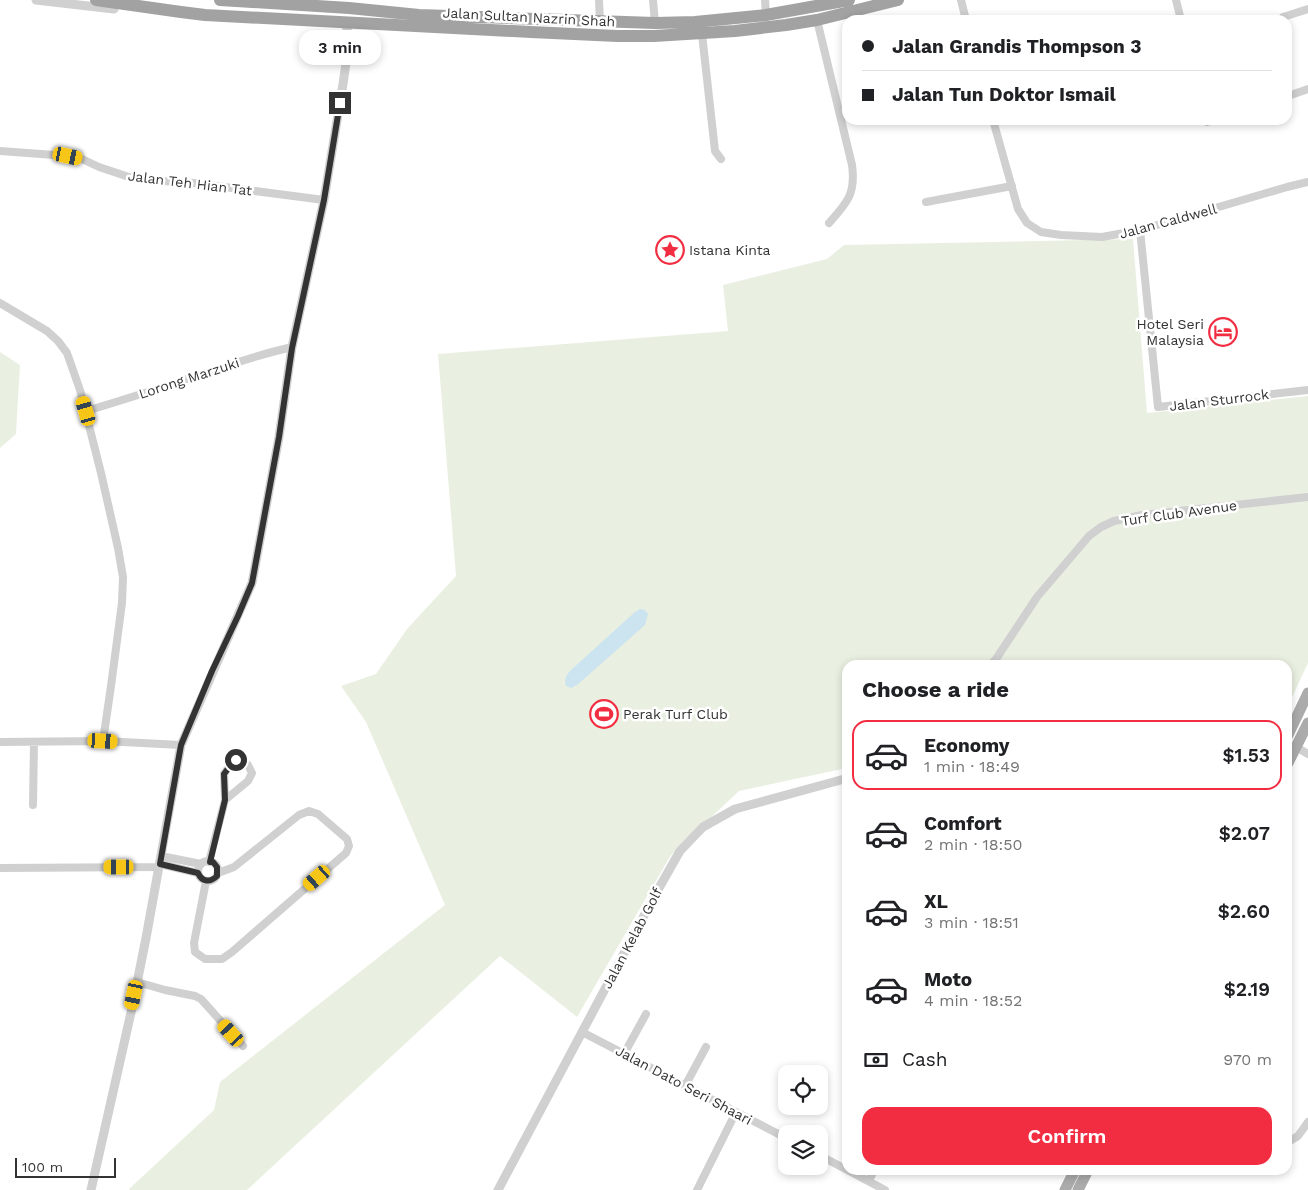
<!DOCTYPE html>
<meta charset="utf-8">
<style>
:root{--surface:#fff;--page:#f2f2f2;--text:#202124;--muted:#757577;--line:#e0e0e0;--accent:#f22d41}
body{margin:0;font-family:"Work Sans",sans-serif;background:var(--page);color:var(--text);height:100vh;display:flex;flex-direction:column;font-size:19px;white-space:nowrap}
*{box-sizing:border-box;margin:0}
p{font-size:16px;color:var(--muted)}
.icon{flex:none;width:28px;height:28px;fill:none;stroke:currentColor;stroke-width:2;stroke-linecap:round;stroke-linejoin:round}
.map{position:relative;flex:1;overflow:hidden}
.sheet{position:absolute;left:842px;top:660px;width:450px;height:515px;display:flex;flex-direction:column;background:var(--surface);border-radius:15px;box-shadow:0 2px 8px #0003}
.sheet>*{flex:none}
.hud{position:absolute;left:842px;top:15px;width:450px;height:110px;border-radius:15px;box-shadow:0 2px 8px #0003;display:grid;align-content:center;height:110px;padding:0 20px;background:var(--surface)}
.fabs{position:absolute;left:778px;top:1065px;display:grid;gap:10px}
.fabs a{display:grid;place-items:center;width:50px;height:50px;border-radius:10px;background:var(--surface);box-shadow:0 2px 8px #0003;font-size:25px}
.scale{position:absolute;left:15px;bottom:12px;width:101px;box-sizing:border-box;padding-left:5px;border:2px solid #333;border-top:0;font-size:14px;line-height:18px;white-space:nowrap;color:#333;-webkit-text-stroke:4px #fff;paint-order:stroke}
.end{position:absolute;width:22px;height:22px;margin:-11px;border:6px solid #333;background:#fff;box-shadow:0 0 0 2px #fff}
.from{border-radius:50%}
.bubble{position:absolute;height:35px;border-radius:15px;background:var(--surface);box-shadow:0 2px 8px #0003;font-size:16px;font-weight:600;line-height:35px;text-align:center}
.car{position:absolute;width:15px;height:30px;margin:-15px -8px;border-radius:6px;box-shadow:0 0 4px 1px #0007;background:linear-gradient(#f5c518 24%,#345 0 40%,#f5c518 0 76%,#345 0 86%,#f5c518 0)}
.hud b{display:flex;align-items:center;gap:18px;height:48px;font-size:19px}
.hud b+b{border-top:1px solid var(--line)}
.hud i{width:12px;height:12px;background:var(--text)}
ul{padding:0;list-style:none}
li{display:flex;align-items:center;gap:15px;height:70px;margin:0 10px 8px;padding:0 10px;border:2px solid transparent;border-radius:15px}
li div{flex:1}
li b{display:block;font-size:19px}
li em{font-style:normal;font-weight:600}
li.active{border-color:var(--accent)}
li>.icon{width:45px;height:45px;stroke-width:1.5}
h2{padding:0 20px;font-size:22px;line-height:60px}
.pay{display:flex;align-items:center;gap:12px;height:55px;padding:0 20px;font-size:19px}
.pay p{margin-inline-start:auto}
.primary-button{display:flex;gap:10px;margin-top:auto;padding:10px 20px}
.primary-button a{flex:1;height:58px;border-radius:15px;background:var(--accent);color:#fff;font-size:20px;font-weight:600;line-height:58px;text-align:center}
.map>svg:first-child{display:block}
.green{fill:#e9f0e1}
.water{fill:#cce3f0}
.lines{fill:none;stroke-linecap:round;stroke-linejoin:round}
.minor{stroke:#d0d0d0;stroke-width:8}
.tertiary{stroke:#d0d0d0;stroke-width:9}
.primary{stroke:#ababab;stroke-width:11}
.trunk{stroke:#a2a2a2;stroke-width:12}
.route{stroke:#333;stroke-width:6}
.labels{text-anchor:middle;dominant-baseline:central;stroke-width:5;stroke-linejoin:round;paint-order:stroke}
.street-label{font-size:14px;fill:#333;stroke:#fff}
.poi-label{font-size:14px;fill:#333;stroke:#fff;text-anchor:start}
</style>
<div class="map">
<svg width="1308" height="1190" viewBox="0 0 1308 1190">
<rect width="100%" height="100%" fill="#fff"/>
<path class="green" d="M1133,239L1147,413L1308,396V663L1288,706V665H848L847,768L739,791L671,855L577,1017L500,956L247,1190H130L129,1189L214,1110L220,1082L445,905L366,722L341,686L376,674L407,629L456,576L438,354L728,331L723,285L827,259L844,245Z
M0,352L20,365L16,434L0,448Z"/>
<path class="water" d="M640,609L645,610L648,614L645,625L577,685L571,688L566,686C564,679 566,675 571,670L635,612Z"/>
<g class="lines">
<path class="minor" d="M599,0L600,22
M653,0L655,23
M765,0L766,15
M961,0L966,20
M1176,0L1181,20
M817,20L852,165C856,194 847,203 829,223
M1283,20V17L1308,9
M702,34L715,151L721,159
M1288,96L1308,89
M993,120L1018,209L1027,223L1041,232L1061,235L1102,237L1140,230L1287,187L1308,182
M1206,120L1207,122L1214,120
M0,151L68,156L82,159L99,167L129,177L146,180L194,183L324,200
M926,202L1012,186
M1140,230L1158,407L1308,390
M0,303L47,331L58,341L67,353L80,390L101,473L118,548L123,577L122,603L111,686L103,741
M86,411C110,404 135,396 160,388C204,374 247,357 292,347
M990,665L996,659L1037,597L1089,536L1101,527L1114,521L1142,515L1308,497
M0,742L103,741L181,745
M1296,747L1308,754
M33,805L34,742
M161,856L201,864
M198 871a10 10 0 1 1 20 0a10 10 0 1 1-20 0Z
M209,862L225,800L224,774L230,765L237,760L248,765L252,773L248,781L225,800
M160,864L198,873
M0,868L159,867
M206,881L194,943L195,952L205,959H222L232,952L346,853L349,846L347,839L318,814L309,811L299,815L234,867L218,873
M137,982L165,990L195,996L201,999L243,1046
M582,1032L786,1138
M624,1054L646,1014
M685,1086L706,1047
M1288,1142L1298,1136L1308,1122
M819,1155L885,1190
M869,1181L874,1170
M697,1190L736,1112"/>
<path class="tertiary" d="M36,0L114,9
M91,1190L132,1008L146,938L181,745L252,583L279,437L292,347L324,200L343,84L349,41L347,28L344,23
M498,1190L655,895L680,851L703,827L735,809L848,778"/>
<path class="primary" d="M1288,735L1308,693
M1288,763L1308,723
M1065,1190L1075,1170
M1078,1190L1088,1170"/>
<path class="trunk" d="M96,0L181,12L205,15L531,32L617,36H654L735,31L786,25L817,20L898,0
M220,0L349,8L419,15L655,23L695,22L766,15L849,0"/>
</g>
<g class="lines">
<path class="route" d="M236,760L230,766L224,774L225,800L210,862H213L217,867V876C210,883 202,882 198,873L160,864L181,745L212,671L238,616L252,583L279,437L292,348L324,200L340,103"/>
</g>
<defs>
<symbol id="sight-ring" viewBox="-11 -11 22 22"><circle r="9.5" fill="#fff" stroke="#f22d41" stroke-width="1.5"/><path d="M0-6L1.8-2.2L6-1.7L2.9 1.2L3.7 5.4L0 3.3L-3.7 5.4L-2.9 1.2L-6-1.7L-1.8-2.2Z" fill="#f22d41"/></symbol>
<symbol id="hotel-ring" viewBox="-11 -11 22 22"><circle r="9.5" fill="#fff" stroke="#f22d41" stroke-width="1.5"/><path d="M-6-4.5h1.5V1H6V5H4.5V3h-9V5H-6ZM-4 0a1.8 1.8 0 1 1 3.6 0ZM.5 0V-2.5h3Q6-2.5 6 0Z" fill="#f22d41"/></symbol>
<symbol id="stadium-ring" viewBox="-11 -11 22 22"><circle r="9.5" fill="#fff" stroke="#f22d41" stroke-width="1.5"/><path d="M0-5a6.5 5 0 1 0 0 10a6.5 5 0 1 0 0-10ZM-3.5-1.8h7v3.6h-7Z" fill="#f22d41"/></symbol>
</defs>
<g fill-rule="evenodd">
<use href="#sight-ring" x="654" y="234" width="32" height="32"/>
<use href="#hotel-ring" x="1207" y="316" width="32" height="32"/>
<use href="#stadium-ring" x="588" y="698" width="32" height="32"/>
</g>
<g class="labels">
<g class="street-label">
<text transform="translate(529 17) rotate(3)">Jalan Sultan Nazrin Shah</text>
<text transform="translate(190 183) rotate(7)">Jalan Teh Hian Tat</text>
<text transform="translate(1168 221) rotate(-15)">Jalan Caldwell</text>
<text transform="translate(189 378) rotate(-18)">Lorong Marzuki</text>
<text transform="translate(1219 400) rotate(-7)">Jalan Sturrock</text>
<text transform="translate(1179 513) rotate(-8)">Turf Club Avenue</text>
<text transform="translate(632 938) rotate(-62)">Jalan Kelab Golf</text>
<text transform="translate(684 1085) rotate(28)">Jalan Dato Seri Shaari</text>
</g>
<g class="poi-label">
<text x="689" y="250">Istana Kinta</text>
<text x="1204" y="324" text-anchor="end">Hotel Seri<tspan x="1204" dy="16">Malaysia</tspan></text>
<text x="623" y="714">Perak Turf Club</text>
</g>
</g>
</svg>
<div class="fabs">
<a><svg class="icon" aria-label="locate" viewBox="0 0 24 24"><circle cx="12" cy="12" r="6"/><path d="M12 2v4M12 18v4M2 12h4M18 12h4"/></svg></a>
<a><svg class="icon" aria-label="layers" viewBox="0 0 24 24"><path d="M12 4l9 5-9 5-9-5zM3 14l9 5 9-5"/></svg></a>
</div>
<div class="scale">100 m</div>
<i class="end from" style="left:236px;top:760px"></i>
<i class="end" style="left:340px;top:103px"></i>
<div class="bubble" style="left:299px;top:30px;width:82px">3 min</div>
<i class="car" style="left:68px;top:156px;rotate:102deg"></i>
<i class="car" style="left:86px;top:411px;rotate:344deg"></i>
<i class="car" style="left:103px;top:741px;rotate:93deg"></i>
<i class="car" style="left:119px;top:867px;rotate:270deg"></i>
<i class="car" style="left:317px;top:878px;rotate:229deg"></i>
<i class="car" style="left:134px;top:995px;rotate:192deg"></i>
<i class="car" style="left:231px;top:1033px;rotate:318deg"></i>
<div class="hud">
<b><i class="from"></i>Jalan Grandis Thompson 3</b>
<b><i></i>Jalan Tun Doktor Ismail</b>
</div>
<section class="sheet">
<h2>Choose a ride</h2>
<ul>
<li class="active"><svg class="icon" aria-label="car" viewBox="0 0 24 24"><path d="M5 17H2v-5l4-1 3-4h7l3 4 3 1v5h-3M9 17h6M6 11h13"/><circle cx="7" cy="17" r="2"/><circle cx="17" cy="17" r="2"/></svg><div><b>Economy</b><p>1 min · 18:49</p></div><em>$1.53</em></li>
<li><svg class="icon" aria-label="car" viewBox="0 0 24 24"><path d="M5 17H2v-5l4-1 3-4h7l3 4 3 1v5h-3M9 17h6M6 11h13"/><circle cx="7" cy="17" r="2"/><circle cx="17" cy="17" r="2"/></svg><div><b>Comfort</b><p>2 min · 18:50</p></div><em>$2.07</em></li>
<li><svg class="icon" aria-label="car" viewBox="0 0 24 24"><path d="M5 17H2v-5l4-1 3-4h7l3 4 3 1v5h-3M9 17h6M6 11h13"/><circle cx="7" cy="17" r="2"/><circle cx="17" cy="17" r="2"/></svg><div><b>XL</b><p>3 min · 18:51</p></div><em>$2.60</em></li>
<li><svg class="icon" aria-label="car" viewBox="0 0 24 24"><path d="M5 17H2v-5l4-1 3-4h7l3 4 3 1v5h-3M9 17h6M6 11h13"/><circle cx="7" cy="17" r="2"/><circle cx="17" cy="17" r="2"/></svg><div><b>Moto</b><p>4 min · 18:52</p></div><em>$2.19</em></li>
</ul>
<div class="pay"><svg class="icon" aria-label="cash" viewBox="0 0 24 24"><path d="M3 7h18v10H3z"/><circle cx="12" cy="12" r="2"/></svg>Cash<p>970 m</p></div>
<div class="primary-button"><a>Confirm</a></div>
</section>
</div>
